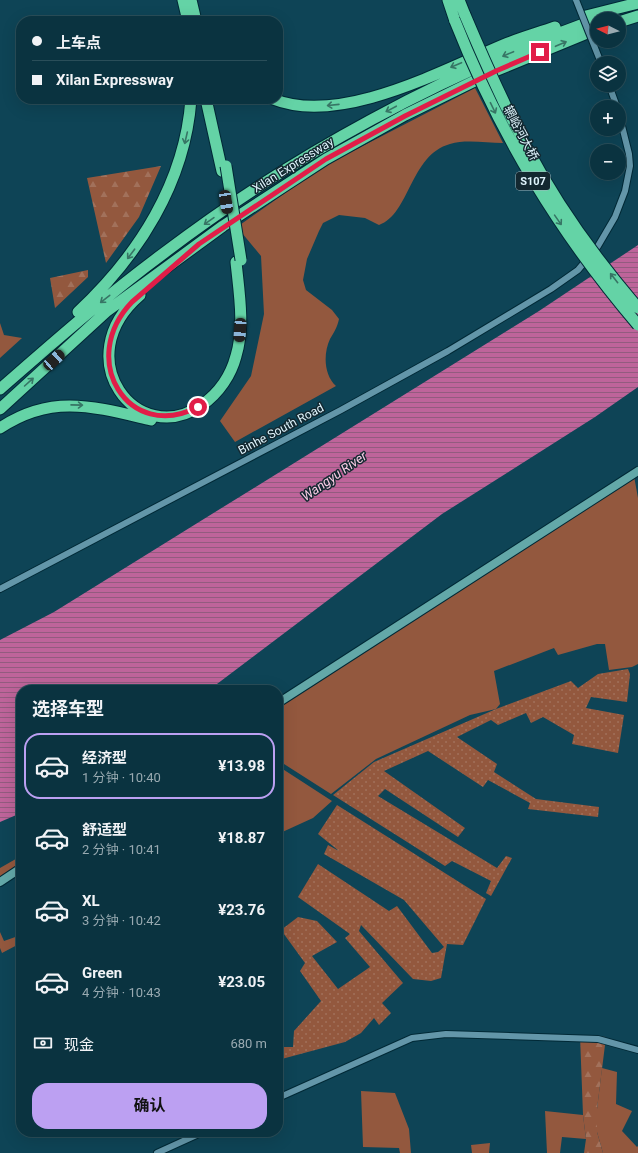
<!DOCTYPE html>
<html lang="zh">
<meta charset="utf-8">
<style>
:root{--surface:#0a3340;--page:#183f4b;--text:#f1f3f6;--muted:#99aab1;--line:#2a4e59;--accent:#bca0f2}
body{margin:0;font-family:Roboto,"Noto Sans SC",sans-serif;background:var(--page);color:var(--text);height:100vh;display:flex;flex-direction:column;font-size:15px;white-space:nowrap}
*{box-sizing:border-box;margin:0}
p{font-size:13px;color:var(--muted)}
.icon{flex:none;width:22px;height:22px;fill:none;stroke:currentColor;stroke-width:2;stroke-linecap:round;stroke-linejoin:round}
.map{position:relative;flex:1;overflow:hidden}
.sheet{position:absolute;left:16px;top:685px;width:267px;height:452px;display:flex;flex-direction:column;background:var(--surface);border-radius:16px;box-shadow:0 4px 16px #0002,0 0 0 1px var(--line)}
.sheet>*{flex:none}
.hud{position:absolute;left:16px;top:16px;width:267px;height:88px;border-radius:16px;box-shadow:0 4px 16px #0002,0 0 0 1px var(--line);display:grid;align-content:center;height:88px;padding:0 16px;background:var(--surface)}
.needle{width:26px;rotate:276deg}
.buttons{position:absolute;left:590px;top:12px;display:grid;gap:8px}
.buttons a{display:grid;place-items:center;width:36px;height:36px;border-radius:50%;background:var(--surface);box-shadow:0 4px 16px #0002,0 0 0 1px var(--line);font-size:20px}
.end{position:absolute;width:18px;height:18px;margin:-9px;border:5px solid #e11d48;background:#fff;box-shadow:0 0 0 2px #fff}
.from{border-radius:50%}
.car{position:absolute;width:12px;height:24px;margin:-12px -6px;border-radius:5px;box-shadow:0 0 3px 1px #0007;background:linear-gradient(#222 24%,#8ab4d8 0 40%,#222 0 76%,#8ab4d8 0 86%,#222 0)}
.hud b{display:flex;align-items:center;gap:14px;height:38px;font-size:15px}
.hud b+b{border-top:1px solid var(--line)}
.hud i{width:10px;height:10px;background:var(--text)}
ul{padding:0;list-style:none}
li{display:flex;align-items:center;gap:12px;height:66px;margin:0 8px 6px;padding:0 8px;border:2px solid transparent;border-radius:16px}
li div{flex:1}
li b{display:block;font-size:15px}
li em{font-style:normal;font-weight:700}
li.active{border-color:var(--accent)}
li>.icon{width:36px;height:36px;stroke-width:1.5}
h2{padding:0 16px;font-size:18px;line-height:48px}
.pay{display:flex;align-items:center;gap:10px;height:44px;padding:0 16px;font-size:15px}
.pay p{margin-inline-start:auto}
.cta{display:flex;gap:8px;margin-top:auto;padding:8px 16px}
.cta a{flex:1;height:46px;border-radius:16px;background:var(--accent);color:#111;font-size:16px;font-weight:700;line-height:46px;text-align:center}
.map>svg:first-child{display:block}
.grass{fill:#93583e}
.forest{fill:url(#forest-firs)}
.park{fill:url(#park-dots)}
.water{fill:url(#water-rules)}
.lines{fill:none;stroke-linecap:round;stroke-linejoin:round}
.street-casing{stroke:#002936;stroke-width:8}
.secondary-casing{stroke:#002936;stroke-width:10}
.highway-casing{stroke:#002936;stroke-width:13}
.street{stroke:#6396a9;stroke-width:6}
.secondary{stroke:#63a8a8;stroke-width:8}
.highway{stroke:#64d3a6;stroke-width:11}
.street-bridge-casing{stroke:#002936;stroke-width:8;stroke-linecap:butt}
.highway-bridge-casing{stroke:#002936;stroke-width:13;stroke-linecap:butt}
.street-bridge{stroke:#6396a9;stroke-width:6}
.highway-bridge{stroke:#64d3a6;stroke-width:11}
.oneway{stroke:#377565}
.route{stroke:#e11d48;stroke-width:5}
.labels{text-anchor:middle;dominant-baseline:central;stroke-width:3;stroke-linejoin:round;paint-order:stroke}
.shield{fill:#132830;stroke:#a2b7bf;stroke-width:1}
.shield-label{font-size:11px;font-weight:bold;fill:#dff4fc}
.street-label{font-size:12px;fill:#dff4fc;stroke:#132830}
.water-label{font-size:13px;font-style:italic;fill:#fbcbe5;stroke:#132830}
</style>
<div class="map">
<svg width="638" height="1153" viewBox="0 0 638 1153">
<defs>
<pattern id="forest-firs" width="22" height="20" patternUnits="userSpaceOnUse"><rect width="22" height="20" fill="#93583e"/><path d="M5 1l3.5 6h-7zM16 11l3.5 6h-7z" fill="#a2715b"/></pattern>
<pattern id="park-dots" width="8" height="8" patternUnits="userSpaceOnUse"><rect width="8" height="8" fill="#93583e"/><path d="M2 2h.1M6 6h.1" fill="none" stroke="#a2715b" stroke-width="1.8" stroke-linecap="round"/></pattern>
<pattern id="water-rules" width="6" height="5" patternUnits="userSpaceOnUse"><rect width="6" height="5" fill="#be649a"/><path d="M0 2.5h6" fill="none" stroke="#935b7f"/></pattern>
</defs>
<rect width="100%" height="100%" fill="#0e4456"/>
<path class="grass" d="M475,88L503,143C486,143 466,139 450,144C410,155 410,214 379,225L365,218L339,215L323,223L319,231L307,259L303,280L306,290L332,310L339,319C337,328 334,332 330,339C323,354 324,375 336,386L235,442L220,421L251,376L264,314L261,256L237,227L322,167Z
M0,323L4,335L22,338L0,358Z
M634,476L638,498V664L632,667L609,670L605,644H597L558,655L554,648L494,671L500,704L496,709L470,715L376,759L331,794L284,764L278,759V703L351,661Z
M278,766L332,801L313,818L278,834Z
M21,856V869L0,879V868Z
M0,932L4,941L21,935V943L2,953L0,948Z
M602,1068L617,1072L616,1104L632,1111L622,1131L637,1147L638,1146V1153H603L597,1132V1109Z
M361,1091L395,1093L409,1129L411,1153H400L399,1148L363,1147Z
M545,1111L583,1115L586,1139L562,1137L560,1153H547Z
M490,1143L489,1153H472L471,1145Z"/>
<path class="forest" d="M161,166L139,217L106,263L87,178Z
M88,270V277L55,308L50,278Z
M580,1035L606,1037L597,1109V1132L603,1153H584L586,1139L583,1115Z"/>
<path class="park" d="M628,669L630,674L627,702L591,697L586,708L624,715L618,753L572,744L574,735L543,717L531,723L526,713L498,725L491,720L457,737L497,764L494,772L536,799L599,807L598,817L528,809L530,803L488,780L483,787L428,751L384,771L465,828L458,837L385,789L378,796L497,868L506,856L512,858L491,896L486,893L491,881L452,861L445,866L333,795L374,762L496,709L571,681L578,688L598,674Z
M337,805L486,899L463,945L447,944L441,978L431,981L413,979L361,925L359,931L403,983L382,1003L391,1013L379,1025L374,1018L361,1033L345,1042L278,1060V1047H293L294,1031L321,1001L300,971L305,963L281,930L298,917L317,921L337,942L312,956L338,989L370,967L345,938L350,934L298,897L318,864L389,911L397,906L432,953L438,952L444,947L404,900L324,854L328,845L339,851L318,834Z"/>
<path class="water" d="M638,245V387L595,417L442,514L209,690H21V813L0,822V640L54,612L539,311Z"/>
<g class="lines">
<defs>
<path id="street" d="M609,85L617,107
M0,589L341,410L448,351L551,289L578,270L598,246L615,217L625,191L630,166L629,154L619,114
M278,1098L412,1038L446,1034L598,1039L638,1050
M157,1153L203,1132"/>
<path id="secondary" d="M278,703L638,471
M0,882L21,868"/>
<path id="highway" d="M183,0L188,21
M191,0L196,21
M448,0L455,21
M459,0L465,15
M586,16L638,3
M619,22L638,16
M206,99L222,171
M273,99C340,126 441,71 503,45C520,38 538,33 555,27
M140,295C67,358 137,450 202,405C219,393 231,375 236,356C245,326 239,292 236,262
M78,312C138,256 185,183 191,99
M0,389C54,342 107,295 164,253C294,154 444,74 597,19
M0,409L107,311L223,226L326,159L405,115L495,71L597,29
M0,428C52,393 96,407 151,420"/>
</defs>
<use href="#street" class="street-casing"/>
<use href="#secondary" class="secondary-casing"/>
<use href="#highway" class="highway-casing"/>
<use href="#street" class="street"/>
<use href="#secondary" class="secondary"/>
<use href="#highway" class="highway"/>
<defs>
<path id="street-bridge" d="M576,0L601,63"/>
<path id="highway-bridge" d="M465,15C484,60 504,105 527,148C557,205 596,259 638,308
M455,21C500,135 559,232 638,325
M226,166L241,260"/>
</defs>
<use href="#street-bridge" class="street-bridge-casing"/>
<use href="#highway-bridge" class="highway-bridge-casing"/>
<use href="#street-bridge" class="street-bridge"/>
<use href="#highway-bridge" class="highway-bridge"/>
</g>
<defs><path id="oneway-shaft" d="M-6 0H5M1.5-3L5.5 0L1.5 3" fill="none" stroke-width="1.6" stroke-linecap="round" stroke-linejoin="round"/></defs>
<g class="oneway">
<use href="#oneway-shaft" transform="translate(561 44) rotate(-23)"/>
<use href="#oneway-shaft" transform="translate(508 54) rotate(157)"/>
<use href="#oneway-shaft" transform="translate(456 65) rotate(157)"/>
<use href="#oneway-shaft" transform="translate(333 105) rotate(174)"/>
<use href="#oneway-shaft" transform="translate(493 108) rotate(64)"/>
<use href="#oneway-shaft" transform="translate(391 109) rotate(152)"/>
<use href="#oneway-shaft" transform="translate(186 138) rotate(103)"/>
<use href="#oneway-shaft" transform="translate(558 220) rotate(55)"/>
<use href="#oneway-shaft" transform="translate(209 221) rotate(145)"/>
<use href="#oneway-shaft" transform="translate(131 254) rotate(127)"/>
<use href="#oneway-shaft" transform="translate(614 278) rotate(-128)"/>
<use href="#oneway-shaft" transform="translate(105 299) rotate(142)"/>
<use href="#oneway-shaft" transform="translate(29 382) rotate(-42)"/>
<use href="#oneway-shaft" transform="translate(77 405) rotate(1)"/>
</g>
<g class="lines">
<path class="route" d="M198,407C128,443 77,359 132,302L199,244L326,159L405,116L496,71L540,52"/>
</g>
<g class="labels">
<rect class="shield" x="516" y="172" width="34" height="18" rx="3"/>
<g class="shield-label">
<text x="533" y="181">S107</text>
</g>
<g class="street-label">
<text transform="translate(521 133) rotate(62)">辋峪河大桥</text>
<text transform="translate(293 165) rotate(-32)">Xilan Expressway</text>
<text transform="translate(281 429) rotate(-28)">Binhe South Road</text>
</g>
<g class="water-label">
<text transform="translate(334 476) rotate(-35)">Wangyu River</text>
</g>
</g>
</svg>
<div class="buttons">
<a><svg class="needle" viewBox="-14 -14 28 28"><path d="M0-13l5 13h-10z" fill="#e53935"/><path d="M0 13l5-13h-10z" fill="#99aab1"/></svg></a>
<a><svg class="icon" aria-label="layers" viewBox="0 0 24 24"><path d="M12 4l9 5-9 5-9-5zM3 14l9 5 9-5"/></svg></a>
<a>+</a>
<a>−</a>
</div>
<i class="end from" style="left:198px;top:407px"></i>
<i class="end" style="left:540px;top:52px"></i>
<i class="car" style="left:226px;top:202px;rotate:171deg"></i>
<i class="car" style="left:240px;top:330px;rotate:184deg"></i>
<i class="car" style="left:54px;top:360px;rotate:48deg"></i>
<div class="hud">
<b><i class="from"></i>上车点</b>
<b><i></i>Xilan Expressway</b>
</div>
<section class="sheet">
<h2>选择车型</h2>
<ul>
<li class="active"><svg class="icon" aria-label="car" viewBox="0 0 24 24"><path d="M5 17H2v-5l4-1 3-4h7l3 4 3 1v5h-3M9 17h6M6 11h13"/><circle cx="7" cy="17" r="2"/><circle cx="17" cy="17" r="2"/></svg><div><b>经济型</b><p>1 分钟 · 10:40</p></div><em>¥13.98</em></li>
<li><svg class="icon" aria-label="car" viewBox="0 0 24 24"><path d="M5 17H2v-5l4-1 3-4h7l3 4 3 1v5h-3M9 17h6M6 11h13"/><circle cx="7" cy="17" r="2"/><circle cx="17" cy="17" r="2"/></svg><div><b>舒适型</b><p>2 分钟 · 10:41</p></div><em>¥18.87</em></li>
<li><svg class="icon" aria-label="car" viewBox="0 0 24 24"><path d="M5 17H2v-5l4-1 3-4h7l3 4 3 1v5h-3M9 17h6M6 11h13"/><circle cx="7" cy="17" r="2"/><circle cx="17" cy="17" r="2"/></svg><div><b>XL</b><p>3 分钟 · 10:42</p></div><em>¥23.76</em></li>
<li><svg class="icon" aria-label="car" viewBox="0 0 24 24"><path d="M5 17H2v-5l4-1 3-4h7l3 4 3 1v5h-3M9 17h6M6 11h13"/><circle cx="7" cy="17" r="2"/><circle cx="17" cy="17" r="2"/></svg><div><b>Green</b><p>4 分钟 · 10:43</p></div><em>¥23.05</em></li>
</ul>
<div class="pay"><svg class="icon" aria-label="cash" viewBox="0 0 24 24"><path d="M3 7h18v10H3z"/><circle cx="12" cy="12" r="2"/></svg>现金<p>680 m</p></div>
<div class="cta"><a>确认</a></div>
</section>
</div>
